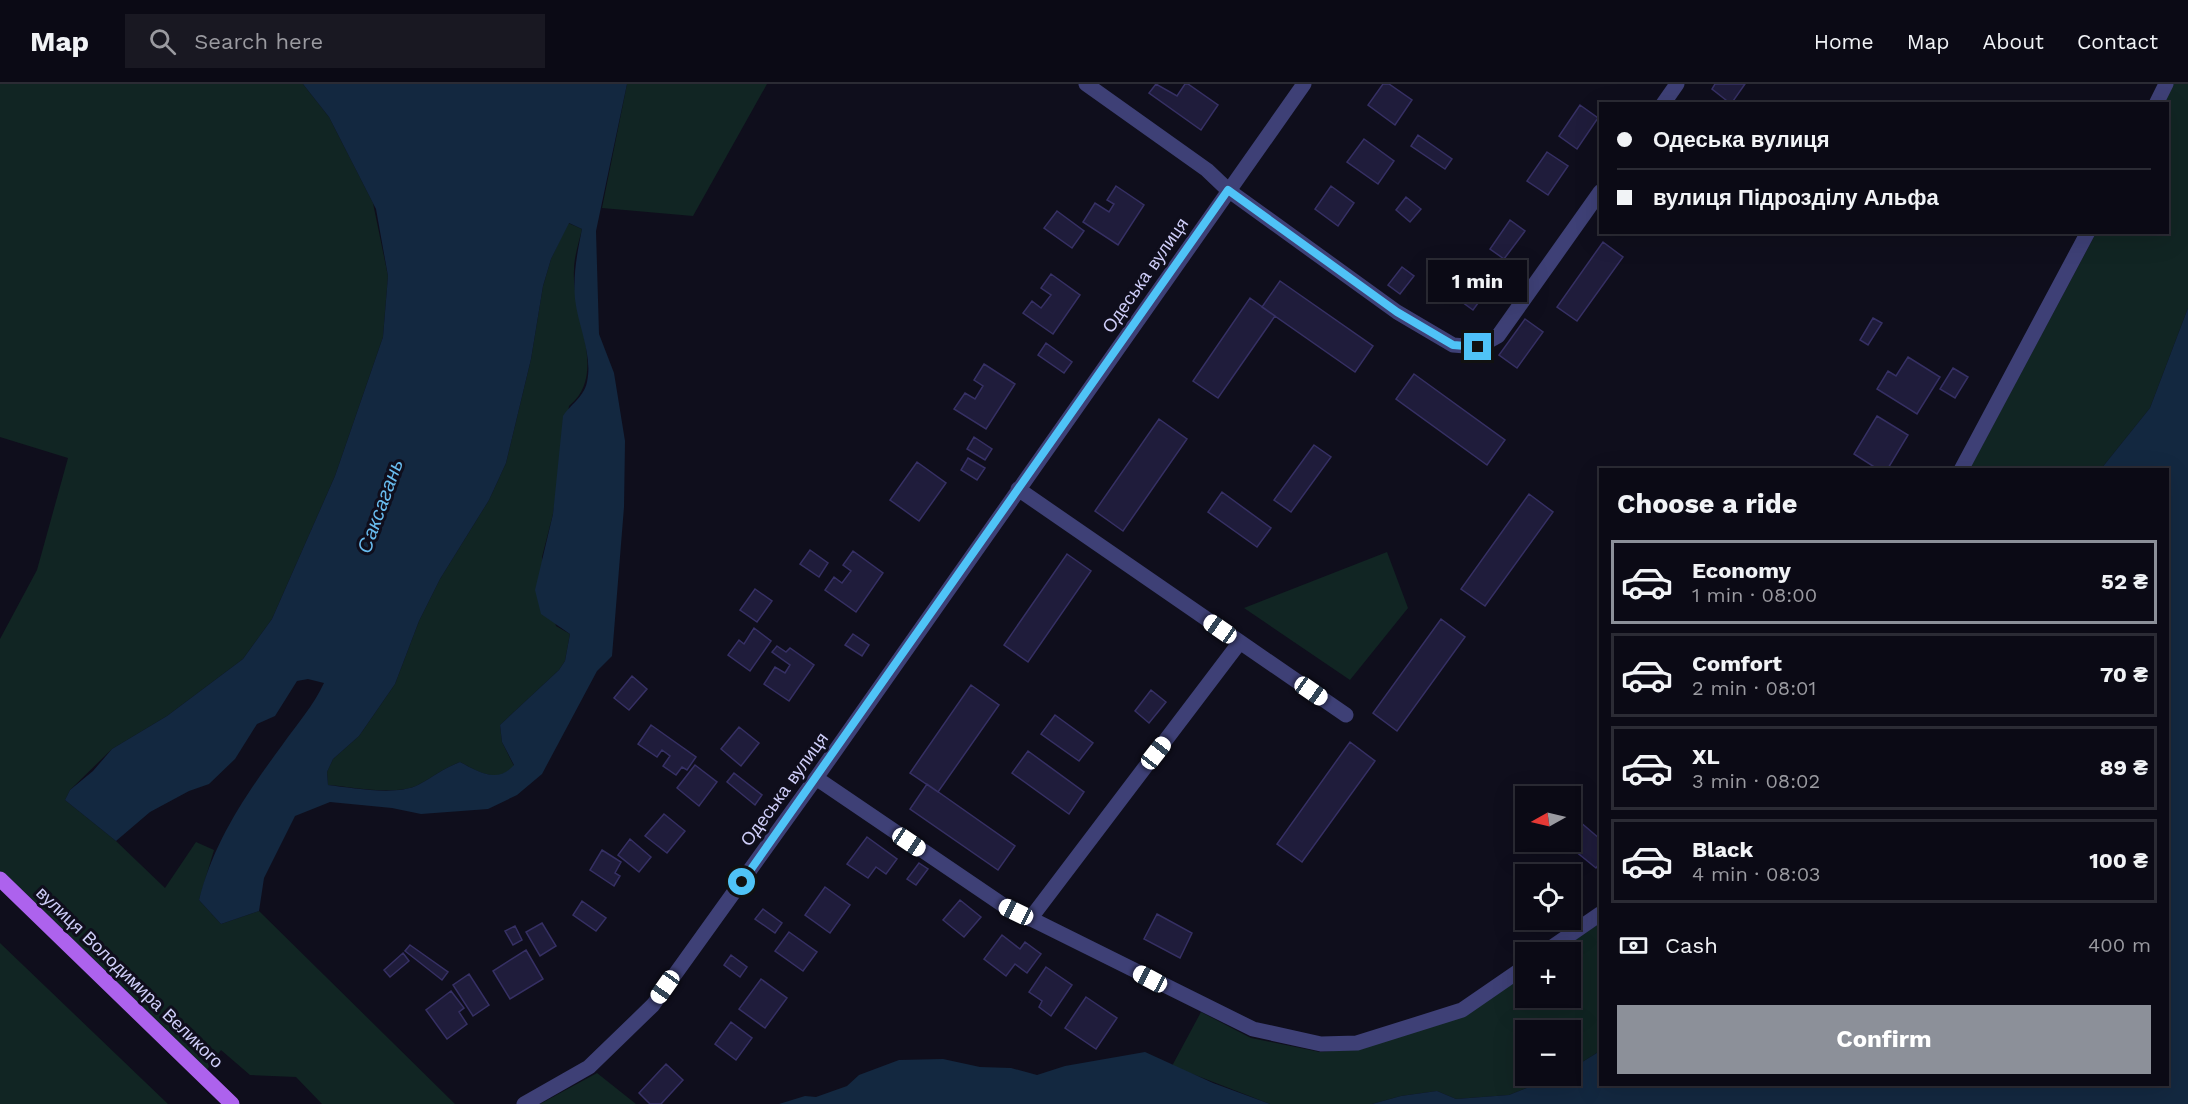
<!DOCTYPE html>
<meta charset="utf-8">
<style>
:root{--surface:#0b0a15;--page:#191822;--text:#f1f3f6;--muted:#9a9aa0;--line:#2b2b34;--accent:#8c9099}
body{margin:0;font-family:"Work Sans",sans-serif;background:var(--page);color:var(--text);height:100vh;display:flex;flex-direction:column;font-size:22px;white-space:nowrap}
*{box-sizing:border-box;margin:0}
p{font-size:20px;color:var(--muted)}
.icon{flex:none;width:33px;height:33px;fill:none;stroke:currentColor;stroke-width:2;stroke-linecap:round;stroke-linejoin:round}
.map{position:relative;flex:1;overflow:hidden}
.sheet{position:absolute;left:1599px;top:384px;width:570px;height:618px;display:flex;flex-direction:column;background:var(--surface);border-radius:0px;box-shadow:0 6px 24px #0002,0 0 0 2px var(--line)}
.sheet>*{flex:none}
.hud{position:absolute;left:1599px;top:18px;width:570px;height:132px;border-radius:0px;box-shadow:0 6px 24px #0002,0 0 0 2px var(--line);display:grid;align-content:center;height:132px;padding:0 18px;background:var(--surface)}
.needle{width:39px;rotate:262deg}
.tools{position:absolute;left:1515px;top:702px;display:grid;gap:12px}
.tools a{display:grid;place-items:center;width:66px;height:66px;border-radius:0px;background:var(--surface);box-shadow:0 6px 24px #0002,0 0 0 2px var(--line);font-size:30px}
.end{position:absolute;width:27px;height:27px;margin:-14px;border:8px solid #4fc3f7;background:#111;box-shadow:0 0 0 3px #111}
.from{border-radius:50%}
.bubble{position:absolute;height:42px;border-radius:0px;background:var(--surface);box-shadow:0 6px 24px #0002,0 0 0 2px var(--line);font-size:20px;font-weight:700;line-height:42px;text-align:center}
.car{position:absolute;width:18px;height:36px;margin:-18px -9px;border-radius:8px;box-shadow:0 0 4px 2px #0007;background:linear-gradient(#fff 24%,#345 0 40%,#fff 0 76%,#345 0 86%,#fff 0)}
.hud b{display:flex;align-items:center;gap:21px;height:57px;font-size:22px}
.hud b+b{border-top:2px solid var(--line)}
.hud i{width:15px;height:15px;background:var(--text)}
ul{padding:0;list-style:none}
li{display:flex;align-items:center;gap:18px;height:84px;margin:0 12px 9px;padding:0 6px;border:3px solid var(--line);border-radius:0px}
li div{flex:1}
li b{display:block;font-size:22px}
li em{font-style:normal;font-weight:700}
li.on{border-color:var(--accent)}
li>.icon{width:54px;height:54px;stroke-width:1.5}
h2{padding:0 18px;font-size:27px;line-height:72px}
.pay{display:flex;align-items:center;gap:15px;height:66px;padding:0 18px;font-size:22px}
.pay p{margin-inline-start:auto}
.action{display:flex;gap:12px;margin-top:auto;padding:12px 18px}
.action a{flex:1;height:69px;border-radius:0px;background:var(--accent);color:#fff;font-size:24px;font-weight:700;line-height:69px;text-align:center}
header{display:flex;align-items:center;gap:36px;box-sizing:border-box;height:84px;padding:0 30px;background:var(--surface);border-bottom:2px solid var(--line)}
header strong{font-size:28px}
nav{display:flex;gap:33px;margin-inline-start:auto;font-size:21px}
.search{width:420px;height:54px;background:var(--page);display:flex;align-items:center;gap:15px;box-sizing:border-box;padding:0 21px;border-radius:0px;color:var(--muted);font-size:22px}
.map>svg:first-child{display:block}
.green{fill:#112523}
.water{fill:#132840;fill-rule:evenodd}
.building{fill:#1f1c3b;stroke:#363064;stroke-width:1.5}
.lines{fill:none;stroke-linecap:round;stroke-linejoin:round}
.minor{stroke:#3e4076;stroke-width:15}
.major{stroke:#ad62ed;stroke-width:15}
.route{stroke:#4fc3f7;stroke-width:8}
.labels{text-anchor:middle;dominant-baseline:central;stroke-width:6;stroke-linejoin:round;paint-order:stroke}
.street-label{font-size:18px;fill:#cfcef9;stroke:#0f0e1c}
.water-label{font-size:20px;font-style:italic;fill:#68bbee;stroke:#0f0e1c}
</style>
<header>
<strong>Map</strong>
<div class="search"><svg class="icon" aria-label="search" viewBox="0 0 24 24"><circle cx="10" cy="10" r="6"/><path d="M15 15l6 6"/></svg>Search here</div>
<nav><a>Home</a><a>Map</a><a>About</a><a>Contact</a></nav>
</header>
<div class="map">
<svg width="2188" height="1020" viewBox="0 0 2188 1020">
<rect width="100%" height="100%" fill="#0f0e1c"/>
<path class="green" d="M0,0H303L329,33L373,119L388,192L383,253L335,392L272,535L243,575L167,632L112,665L70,706L65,716L116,757L165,804L196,758L214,766L199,816L221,840L259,827L455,1020H322L296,993L250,991L221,966L203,991L0,795V555L37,486L68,374L0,353Z
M627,0H767L693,132L602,124Z
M2173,0H2188V224L2150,324L2101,385L1969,386L2096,149L2168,148V20L2163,19Z
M568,139L582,145C579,158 574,173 574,186C571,229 609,290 569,322L553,430L542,473L556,542L570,550L565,577L559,586L500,641L502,658L514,682C497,700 479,688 460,678C444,684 433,693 418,701C396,712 353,703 328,701L327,688L333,675L359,652L395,600L419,537L440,495L489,416L506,379L531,275L543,202L551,175Z
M1387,468L1408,524L1350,596L1244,524Z
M1600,839V967L1571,985L1570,946H1526V992H1557L1509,1011L1456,1015L1437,1007L1401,1012L1372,1020H1270L1172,982L1201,928L1251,954L1320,968L1358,965L1525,890L1526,914H1570V868H1557Z
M0,859L168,1020H0Z
M597,989L636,1020H540Z"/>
<path class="water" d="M303,0H627L596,147L599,250L614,289L625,357L624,423L612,572L597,587L542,690L517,711L488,725L421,730L392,724L330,718L295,732L264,794L259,827L221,840L199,816C214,756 247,709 283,660C297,640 314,621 324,599L308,595L297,597L275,632L257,640L235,675L209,700L189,707L150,728L116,757L65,716L70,706L93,687L112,665L167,632L243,575L272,535L335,392L383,253L388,192L376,125L329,33ZM569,139L582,145C577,170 573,190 575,215C578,242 593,271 587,298C584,313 570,321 563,332L553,430L535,506L541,530L570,550L565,577L559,586L500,641L502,658L514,681C497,700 479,688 460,678C444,684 433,693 418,701C396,712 353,704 328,701L327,688L333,675L359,652L395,600L419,537L440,495L489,416L506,379L531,275L543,202L551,175Z
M2188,224V1020H1372L1401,1012L1437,1007L1456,1015L1509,1011L1557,992H1570L1571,985L1600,967V1000H2168V386L2101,385L2150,324Z
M1145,968L1213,999L1270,1020H779L805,1012L816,1013L847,1002L859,991L899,976L943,975L980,983L1011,984L1037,991L1065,982Z"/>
<path class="building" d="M1156,0L1177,12L1185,0H1188L1218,21L1201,46L1149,9Z
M1383,0H1389L1412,16L1395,41L1368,21Z
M1715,0H1745L1731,20L1712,5Z
M1580,21L1598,34L1577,65L1559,52Z
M1418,51L1452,75L1445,85L1411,62Z
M1364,55L1394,77L1378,100L1347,78Z
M1547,68L1568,82L1548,111L1527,97Z
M1116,102L1144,121L1118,161L1083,138L1095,119L1109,128L1114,120L1107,116Z
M1331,102L1354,119L1338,142L1315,125Z
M1406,113L1421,125L1410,138L1396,126Z
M1057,127L1084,147L1072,164L1044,144Z
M1510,136L1525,147L1504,175L1490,165Z
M1603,158L1623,173L1577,237L1557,223Z
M1472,180L1495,196L1473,226L1451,210Z
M1402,183L1414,192L1400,210L1388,201Z
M1051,190L1080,211L1053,250L1023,229L1032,217L1041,224L1051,211L1041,204Z
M1280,197L1373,262L1355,288L1262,223Z
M1250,214L1275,232L1218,314L1193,297Z
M1873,234L1882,239L1868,261L1860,256Z
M1525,235L1543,248L1517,284L1499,271Z
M1046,259L1072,278L1064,289L1038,271Z
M1908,273L1940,293L1917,330L1877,305L1888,287L1896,292Z
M984,280L1015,300L986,345L954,325L965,309L975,315L983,302L974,296Z
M1953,284L1968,293L1955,314L1940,305Z
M1414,290L1505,356L1487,381L1396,315Z
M1877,332L1908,351L1887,386H1879L1854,370Z
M1159,335L1187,355L1123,447L1095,427Z
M974,353L992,365L985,376L967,365Z
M1314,361L1331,373L1291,428L1274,416Z
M968,374L985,384L977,396L961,386Z
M917,378L946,399L919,437L890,416Z
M1222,408L1271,444L1257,463L1208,428Z
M1529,410L1553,428L1485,522L1461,505Z
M810,466L828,479L819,493L800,480Z
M853,467L883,489L856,528L825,506L834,493L842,499L851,487L843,481Z
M1067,470L1091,487L1028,578L1004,561Z
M755,505L772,517L757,538L740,526Z
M1441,535L1465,553L1397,647L1373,629Z
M754,544L771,557L750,587L728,571L739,556L744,560Z
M853,550L869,561L862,572L845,561Z
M777,562L786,568L790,564L814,581L789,617L764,600L775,583L785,589L790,581L772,568Z
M632,592L647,605L629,626L614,614Z
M971,601L999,621L938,708L910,689Z
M1151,606L1166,618L1149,639L1135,627Z
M1055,631L1093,659L1079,677L1041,650Z
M651,641L696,673L687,686L682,683L676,691L663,682L670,672L662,666L657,673L638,660Z
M739,643L759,659L741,682L721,665Z
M1350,658L1375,677L1302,778L1277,760Z
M1028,667L1084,708L1069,730L1012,689Z
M695,681L717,698L699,722L677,704Z
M734,689L762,711L755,721L727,698Z
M927,700L1015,762L998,786L910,725Z
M664,730L685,747L667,769L645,752Z
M1572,731L1600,755V779L1596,784L1564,758H1570Z
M867,753L897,775L886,790L876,783L868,794L847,780Z
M630,755L651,773L639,788L618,771Z
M602,766L621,778L615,789L620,792L614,802L590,786Z
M919,779L928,785L916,801L907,795Z
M825,803L850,821L830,849L805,831Z
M960,816L981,833L964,853L943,836Z
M582,817L606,834L596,847L573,831Z
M763,825L782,839L775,849L755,835Z
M1157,830L1192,849L1180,874L1144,855Z
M542,839L556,862L540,872L526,848Z
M515,842L522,856L513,861L505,847Z
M789,848L817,868L803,887L775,867Z
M1002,851L1020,865L1025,858L1041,870L1027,889L1015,880L1006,892L984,875Z
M410,861L448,888L442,896L405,867Z
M526,866L543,895L510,915L493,887Z
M403,869L409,877L390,893L384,886Z
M731,871L747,883L740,893L724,881Z
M1046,883L1072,901L1051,932L1039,923L1042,917L1029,908Z
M469,890L489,921L473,932L453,901Z
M761,895L787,914L765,944L739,925Z
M451,907L464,924L459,928L467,940L447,955L426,926Z
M1086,913L1117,934L1096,965L1065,944Z
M731,938L752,954L736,976L715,960Z
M666,980L683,996L661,1020H650L639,1009Z"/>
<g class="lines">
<path class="minor" d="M1086,0L1207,86L1228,106L1397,228L1453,261L1478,263L1498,252L1600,108
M1663,20L1677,0
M2156,20L2166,0
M1961,386L2088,148
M1018,405L1240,558
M816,694L1003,821L1253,945L1321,960L1357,959L1462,926L1526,882
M1030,835L1240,558L1346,631
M1545,868L1600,830
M524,1020L589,983L653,921L816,694L1304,0"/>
<path class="major" d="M0,795L232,1020"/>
</g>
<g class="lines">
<path class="route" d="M742,798L1228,106L1397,228L1453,261L1478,263"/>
</g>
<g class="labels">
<g class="street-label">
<text transform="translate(1145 191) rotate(-55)">Одеська вулиця</text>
<text transform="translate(784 705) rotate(-54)">Одеська вулиця</text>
<text transform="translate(130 893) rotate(44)">вулиця Володимира Великого</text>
</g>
<g class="water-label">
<text transform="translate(380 422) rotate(-70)">Саксагань</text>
</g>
</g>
</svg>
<div class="tools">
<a><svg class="needle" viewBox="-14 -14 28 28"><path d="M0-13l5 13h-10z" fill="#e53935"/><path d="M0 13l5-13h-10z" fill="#9a9aa0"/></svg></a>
<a><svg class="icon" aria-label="locate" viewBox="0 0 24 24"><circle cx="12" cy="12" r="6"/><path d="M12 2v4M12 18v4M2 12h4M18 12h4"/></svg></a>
<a>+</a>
<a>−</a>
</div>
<i class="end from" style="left:742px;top:798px"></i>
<i class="end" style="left:1478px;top:263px"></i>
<div class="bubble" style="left:1428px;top:176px;width:99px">1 min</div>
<i class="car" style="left:1220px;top:545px;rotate:305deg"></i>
<i class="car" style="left:1311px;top:607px;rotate:125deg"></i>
<i class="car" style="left:1156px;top:669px;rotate:38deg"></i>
<i class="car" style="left:909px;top:758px;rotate:124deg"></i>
<i class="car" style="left:1016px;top:828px;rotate:296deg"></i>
<i class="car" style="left:1150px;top:895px;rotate:298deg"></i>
<i class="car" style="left:665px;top:903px;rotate:215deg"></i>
<div class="hud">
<b><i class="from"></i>Одеська вулиця</b>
<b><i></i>вулиця Підрозділу Альфа</b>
</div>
<section class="sheet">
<h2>Choose a ride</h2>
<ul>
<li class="on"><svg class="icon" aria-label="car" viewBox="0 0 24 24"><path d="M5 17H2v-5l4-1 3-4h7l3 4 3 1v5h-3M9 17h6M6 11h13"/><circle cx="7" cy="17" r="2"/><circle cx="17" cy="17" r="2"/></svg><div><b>Economy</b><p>1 min · 08:00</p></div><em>52 ₴</em></li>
<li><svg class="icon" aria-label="car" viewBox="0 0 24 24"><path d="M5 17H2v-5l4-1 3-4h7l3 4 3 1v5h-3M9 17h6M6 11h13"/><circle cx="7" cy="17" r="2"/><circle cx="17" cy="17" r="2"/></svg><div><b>Comfort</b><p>2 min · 08:01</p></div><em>70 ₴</em></li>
<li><svg class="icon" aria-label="car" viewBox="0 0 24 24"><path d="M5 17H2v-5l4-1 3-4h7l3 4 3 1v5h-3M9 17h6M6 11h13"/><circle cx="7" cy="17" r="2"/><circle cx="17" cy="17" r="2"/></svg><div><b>XL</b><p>3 min · 08:02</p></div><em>89 ₴</em></li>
<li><svg class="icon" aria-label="car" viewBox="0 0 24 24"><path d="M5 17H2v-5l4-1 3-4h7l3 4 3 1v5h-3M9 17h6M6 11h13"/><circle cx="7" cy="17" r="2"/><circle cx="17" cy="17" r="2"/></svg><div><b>Black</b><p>4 min · 08:03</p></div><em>100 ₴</em></li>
</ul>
<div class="pay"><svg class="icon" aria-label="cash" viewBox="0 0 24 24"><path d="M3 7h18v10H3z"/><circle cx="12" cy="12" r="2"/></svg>Cash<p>400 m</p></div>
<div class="action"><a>Confirm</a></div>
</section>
</div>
